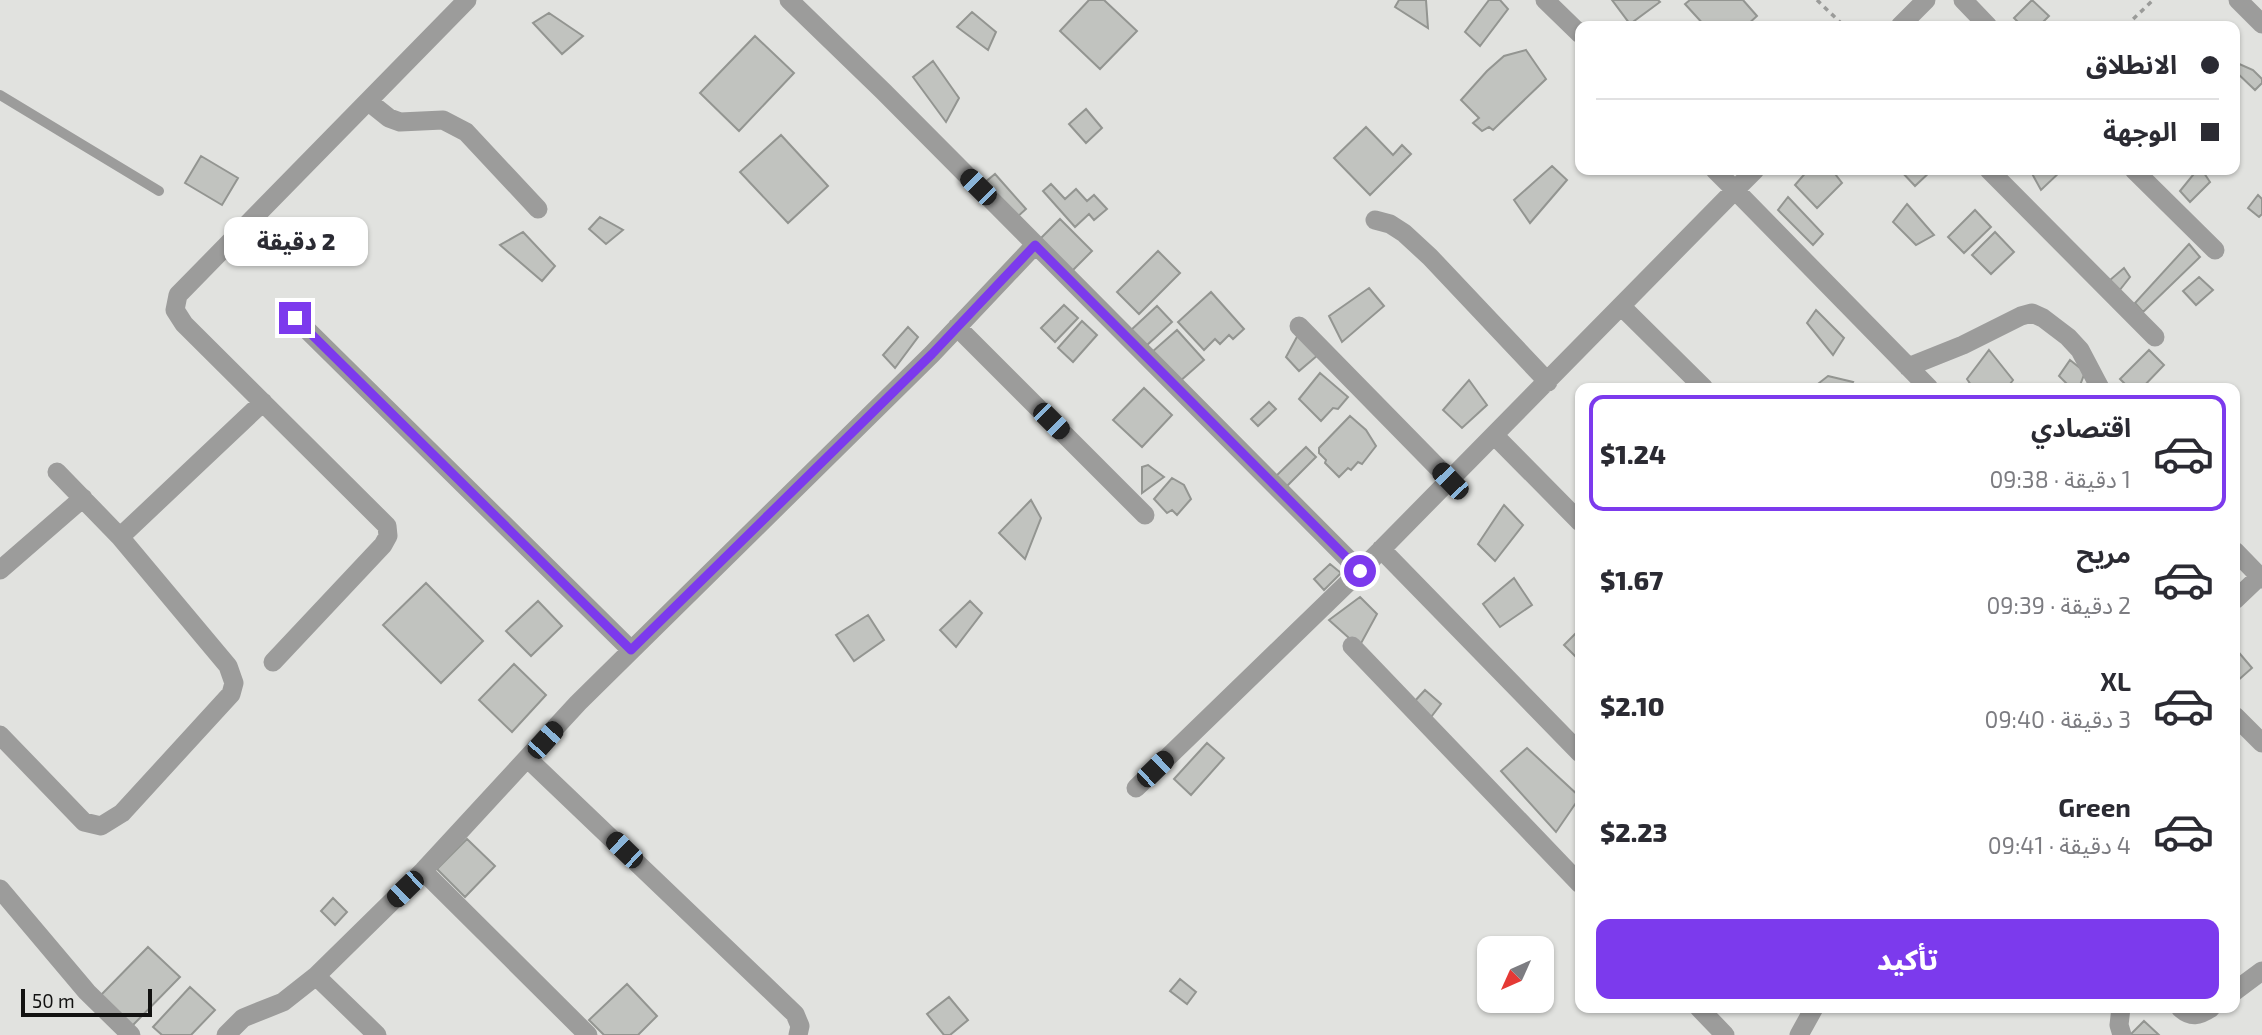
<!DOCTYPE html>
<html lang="ar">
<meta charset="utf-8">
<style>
:root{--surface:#fff;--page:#f7f7f7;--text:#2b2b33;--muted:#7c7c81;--line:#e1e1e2;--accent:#7c3aed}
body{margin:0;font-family:"Exo 2","Noto Sans Arabic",sans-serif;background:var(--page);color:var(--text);direction:rtl;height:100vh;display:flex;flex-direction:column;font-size:26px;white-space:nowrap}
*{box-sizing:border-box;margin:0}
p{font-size:23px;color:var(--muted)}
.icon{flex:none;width:38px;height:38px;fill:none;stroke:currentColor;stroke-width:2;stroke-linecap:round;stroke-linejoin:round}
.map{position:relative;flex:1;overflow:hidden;direction:ltr}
.side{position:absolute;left:1575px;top:383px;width:665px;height:630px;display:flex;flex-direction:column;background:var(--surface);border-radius:14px;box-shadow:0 2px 5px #0004;direction:rtl}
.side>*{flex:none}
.guide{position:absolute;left:1575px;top:21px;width:665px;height:154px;border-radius:14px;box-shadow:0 2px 5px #0004;direction:rtl;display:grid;align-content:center;height:154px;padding:0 21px;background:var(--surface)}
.needle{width:46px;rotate:225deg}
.fabs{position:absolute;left:1477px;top:936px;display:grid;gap:14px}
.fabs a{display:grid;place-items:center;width:77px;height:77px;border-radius:14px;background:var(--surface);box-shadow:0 2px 5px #0004;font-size:35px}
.scale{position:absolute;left:21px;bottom:18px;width:131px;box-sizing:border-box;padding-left:7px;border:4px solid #121211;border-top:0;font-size:19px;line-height:24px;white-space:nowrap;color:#121211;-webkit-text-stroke:5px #e1e2df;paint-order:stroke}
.end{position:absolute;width:32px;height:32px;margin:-16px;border:9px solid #7c3aed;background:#fff;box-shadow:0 0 0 4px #fff}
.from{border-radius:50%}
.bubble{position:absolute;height:49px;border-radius:14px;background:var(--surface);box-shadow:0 2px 5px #0004;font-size:23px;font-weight:800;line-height:49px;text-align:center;direction:rtl}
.car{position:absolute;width:21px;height:42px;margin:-21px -10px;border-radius:9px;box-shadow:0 0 5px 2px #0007;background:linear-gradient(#222 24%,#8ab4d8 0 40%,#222 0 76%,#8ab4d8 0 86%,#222 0)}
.guide b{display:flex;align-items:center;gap:24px;height:66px;font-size:26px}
.guide b+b{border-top:2px solid var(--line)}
.guide i{width:18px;height:18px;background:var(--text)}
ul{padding:12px 0 0;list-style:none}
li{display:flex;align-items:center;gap:21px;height:116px;margin:0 14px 10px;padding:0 7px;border:4px solid transparent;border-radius:14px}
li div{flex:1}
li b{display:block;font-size:26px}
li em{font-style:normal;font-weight:800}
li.active{border-color:var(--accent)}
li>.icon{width:63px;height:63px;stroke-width:1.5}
.cta{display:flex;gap:14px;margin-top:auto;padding:14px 21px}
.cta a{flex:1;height:80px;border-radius:14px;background:var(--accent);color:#fff;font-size:28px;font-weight:800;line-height:80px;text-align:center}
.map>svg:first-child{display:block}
.building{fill:#c1c3bf;stroke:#939591;stroke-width:2}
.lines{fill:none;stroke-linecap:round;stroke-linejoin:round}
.path{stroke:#9a9b99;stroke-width:3.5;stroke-dasharray:5 5;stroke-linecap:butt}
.service{stroke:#9c9c9b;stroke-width:10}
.minor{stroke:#9c9c9b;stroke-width:19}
.route{stroke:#7c3aed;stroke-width:9}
</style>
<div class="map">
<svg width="2262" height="1035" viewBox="0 0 2262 1035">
<rect width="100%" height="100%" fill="#e1e2df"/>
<path class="building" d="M1089,0H1104L1137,31L1100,69L1060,31Z
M1399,0H1426L1428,28L1395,7Z
M1489,0H1500L1508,9L1480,46L1465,32Z
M1612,0H1658L1660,2L1630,24Z
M1690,0H1743L1757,16L1746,26H1705L1685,4Z
M2032,0L2049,16L2039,26H2022L2014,18Z
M972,12L996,32L988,50L957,27Z
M549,13L583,36L562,54L533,23Z
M755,36L794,73L739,131L700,93Z
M1526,50L1546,79L1493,130L1489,127L1482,131L1473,123L1479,118L1461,100L1487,71L1504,56Z
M933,61L959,98L946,122L913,77Z
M2237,63L2253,70L2262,79V83L2255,90L2235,71Z
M1086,109L1102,128L1086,143L1069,124Z
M1366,127L1393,155L1402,145L1411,154L1370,195L1334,158Z
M781,135L828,186L788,223L740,172Z
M201,156L238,178L222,205L185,183Z
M1552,166L1567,180L1530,223L1514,200Z
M1808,170H1832L1842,183L1817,208L1795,185Z
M1900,170H1932L1915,186Z
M2030,170H2062L2041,190Z
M2197,170H2202L2210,182L2190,202L2180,191Z
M995,174L1026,209L1016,218L984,183Z
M1051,184L1065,199L1076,189L1087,201L1094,195L1107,209L1094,220L1089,214L1075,227L1043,191Z
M2258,195L2262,199V214L2259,217L2248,208Z
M1788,197L1823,234L1813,245L1778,210Z
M1907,204L1934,235L1916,245L1893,222Z
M1975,210L1991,227L1964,253L1948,237Z
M600,217L623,230L606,244L589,229Z
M1060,219L1092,251L1070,273L1038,241Z
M523,232L555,266L542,281L500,245Z
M1995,232L2014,252L1991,274L1972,255Z
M2189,244L2200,257L2143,312L2135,303Z
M1158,251L1180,273L1139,314L1117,292Z
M2124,268L2130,277L2119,291L2110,280Z
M2199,277L2213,290L2196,305L2183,291Z
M1369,288L1384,306L1342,342L1329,316Z
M1211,292L1244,329L1233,339L1229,335L1220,344L1215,339L1204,350L1178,322Z
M1064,305L1078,318L1055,342L1041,328Z
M1157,306L1172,322L1146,346L1131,330Z
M1816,310L1844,338L1833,355L1807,323Z
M1082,321L1097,335L1073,362L1058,348Z
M908,327L918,337L895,368L883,355Z
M1177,330L1204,360L1179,382L1152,352Z
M1298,335L1318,355L1299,371L1286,357Z
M1989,350L2013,380L2007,388H1973L1967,379Z
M2149,350L2164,365L2142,388H2129L2120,379Z
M2070,360L2085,372L2079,388H2071L2059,376Z
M1320,373L1348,397L1338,409L1333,408L1321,421L1299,399Z
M1828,376L1853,382L1850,388H1816L1814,387Z
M1469,380L1487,405L1462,428L1443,410Z
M1144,388L1172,415L1142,447L1113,420Z
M1269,402L1276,409L1258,426L1251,419Z
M1350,416L1366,430L1376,446L1362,464L1358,462L1351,470L1348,468L1339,477L1325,463L1326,460L1319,453V448Z
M1306,447L1316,457L1286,487L1276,476Z
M1148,465L1164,477L1142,493V467Z
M1172,478L1184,485L1191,499L1177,515L1172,510L1167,513L1154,499Z
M1031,500L1041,518L1025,559L999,533Z
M1504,505L1523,525L1495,561L1478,544Z
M1330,564L1341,573L1324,590L1314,579Z
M1514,578L1532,605L1500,627L1483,604Z
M426,583L483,641L441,683L383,625Z
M1360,597L1377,614L1359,647L1329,620Z
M538,601L562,626L531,656L506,631Z
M970,601L982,613L956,647L940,630Z
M868,615L884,640L854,661L836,635Z
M1576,633L1580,638V652L1576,657L1564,645Z
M2235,648L2252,668L2235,683Z
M514,664L546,695L512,732L479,700Z
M1425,690L1441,704L1431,717L1413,703Z
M1207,743L1224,758L1191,795L1174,779Z
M1527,748L1580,797L1556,832L1501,771Z
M467,839L495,866L465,897L437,869Z
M333,898L347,912L335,925L321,911Z
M148,947L180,977L132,1026L100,996Z
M1180,979L1196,992L1187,1004L1170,991Z
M627,984L657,1016L638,1035H604L589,1020Z
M190,987L215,1010L191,1035H162L153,1027Z
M949,997L968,1020L950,1035H944L927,1014Z
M2144,1021L2159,1035H2130Z"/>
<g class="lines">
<path class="path" d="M1817,0L1844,26
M2126,26L2153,0"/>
<path class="service" d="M0,95L159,191"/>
<path class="minor" d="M789,0L883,91L1360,571
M1545,0L1580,34
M1963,0L1988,26
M2238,0L2262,24
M1900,26L1926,0
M369,102L389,118L400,122L443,120L466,132L538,209
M1715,170L1735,190L1755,170
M1989,170L2155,337
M2134,170L2215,250
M1375,220L1390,224L1404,233L1430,257L1548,382
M1621,306L1704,388
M295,318L631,650
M1299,326L1450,480
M957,327L1145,515
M1908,367L1963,345L2021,316L2032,313L2043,318L2068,337L2080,350L2100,388
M1495,436L1580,522
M120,537L263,402
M1381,549L1580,753
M2235,551L2262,579
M0,570L83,498
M2235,600L2259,577
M1352,646L1580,884
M273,662L383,545L388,536L387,526L184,324L175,310L178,295L467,0
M2235,716L2262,743
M0,735L84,822L101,826L122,813L231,694L234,683L228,666L120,537L57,472
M528,759L795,1014L800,1026L798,1035
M1136,788L1360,571L1735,190L1929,388
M423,871L588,1035
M0,889L87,992L131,1035
M316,976L377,1035
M2235,991L2262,971
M1699,1008L1725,1035
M2121,1008L2119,1025L2122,1035
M2180,1008C2191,1018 2199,1016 2211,1008
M226,1035L243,1018L283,1002L316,976L423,871L578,703L932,354L1035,245
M1799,1035L1814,1008"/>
</g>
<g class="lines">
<path class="route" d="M295,318L631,650L932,354L1035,245L1360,571"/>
</g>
</svg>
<div class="fabs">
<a><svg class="needle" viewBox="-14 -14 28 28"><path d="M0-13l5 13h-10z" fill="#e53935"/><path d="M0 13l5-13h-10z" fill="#7c7c81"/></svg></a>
</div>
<div class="scale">50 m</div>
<i class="end from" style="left:1360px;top:571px"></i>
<i class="end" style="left:295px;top:318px"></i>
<div class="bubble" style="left:224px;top:217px;width:144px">2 دقيقة</div>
<i class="car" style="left:978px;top:187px;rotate:315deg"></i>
<i class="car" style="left:1051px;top:421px;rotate:135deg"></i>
<i class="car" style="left:1450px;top:481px;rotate:316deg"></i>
<i class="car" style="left:545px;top:740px;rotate:42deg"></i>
<i class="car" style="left:1155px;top:769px;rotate:46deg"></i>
<i class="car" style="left:624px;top:850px;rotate:314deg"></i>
<i class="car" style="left:405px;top:889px;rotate:226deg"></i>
<div class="guide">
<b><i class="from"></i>الانطلاق</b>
<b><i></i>الوجهة</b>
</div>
<section class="side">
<ul>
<li class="active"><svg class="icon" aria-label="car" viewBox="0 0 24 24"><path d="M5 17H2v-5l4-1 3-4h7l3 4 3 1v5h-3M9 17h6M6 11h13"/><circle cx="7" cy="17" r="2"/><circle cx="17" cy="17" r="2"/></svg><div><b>اقتصادي</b><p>1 دقيقة · 09:38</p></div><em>$1.24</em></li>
<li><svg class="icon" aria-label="car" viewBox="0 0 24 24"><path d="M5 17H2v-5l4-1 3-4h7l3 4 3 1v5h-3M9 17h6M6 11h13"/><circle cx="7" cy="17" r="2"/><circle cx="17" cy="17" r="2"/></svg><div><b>مريح</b><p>2 دقيقة · 09:39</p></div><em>$1.67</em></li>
<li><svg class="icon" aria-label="car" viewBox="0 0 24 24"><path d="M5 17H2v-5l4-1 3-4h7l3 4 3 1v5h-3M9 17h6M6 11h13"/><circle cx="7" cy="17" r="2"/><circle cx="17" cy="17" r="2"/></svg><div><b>XL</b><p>3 دقيقة · 09:40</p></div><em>$2.10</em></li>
<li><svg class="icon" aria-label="car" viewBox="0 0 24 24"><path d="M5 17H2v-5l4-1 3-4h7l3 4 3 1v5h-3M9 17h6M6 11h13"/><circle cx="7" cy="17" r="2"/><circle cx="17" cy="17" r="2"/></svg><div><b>Green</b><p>4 دقيقة · 09:41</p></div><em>$2.23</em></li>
</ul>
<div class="cta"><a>تأكيد</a></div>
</section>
</div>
